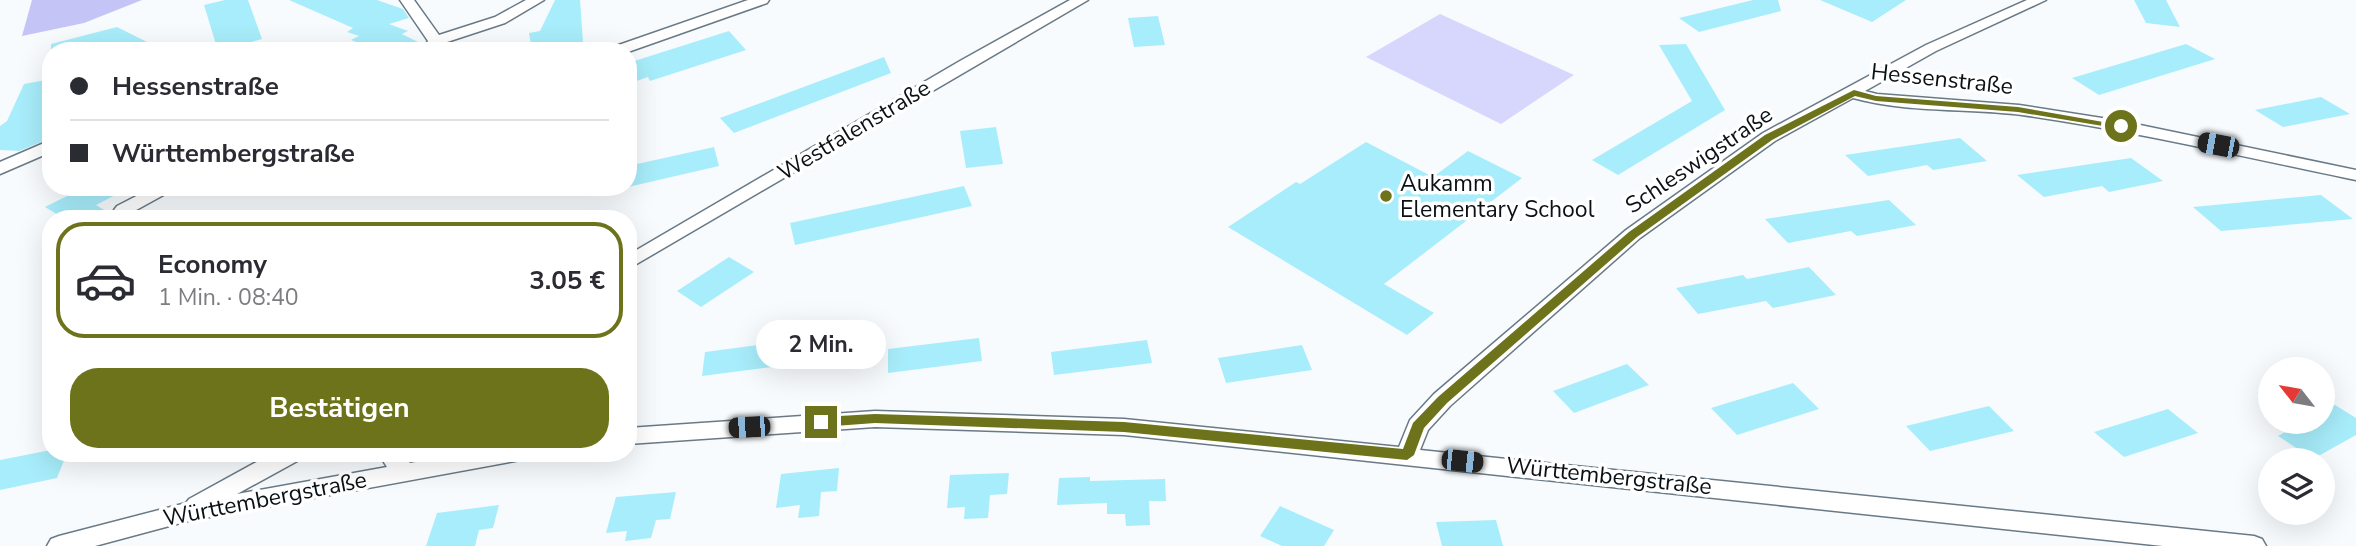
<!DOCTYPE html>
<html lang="de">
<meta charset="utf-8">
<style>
:root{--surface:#fff;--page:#f2f2f3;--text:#2b2b33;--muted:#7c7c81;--line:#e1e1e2;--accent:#6c731a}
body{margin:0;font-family:"Nunito Sans",sans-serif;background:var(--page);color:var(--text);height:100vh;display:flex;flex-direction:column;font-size:26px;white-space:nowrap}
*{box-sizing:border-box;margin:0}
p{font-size:23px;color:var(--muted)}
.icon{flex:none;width:38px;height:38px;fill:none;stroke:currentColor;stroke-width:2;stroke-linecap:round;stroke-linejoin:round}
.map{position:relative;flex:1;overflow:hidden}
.details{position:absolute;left:42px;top:210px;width:595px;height:252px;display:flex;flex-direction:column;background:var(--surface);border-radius:28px;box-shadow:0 7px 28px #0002}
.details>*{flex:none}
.top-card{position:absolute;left:42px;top:42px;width:595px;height:154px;border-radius:28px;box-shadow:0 7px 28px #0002;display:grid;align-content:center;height:154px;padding:0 28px;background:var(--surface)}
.needle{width:46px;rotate:301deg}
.controls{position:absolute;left:2258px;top:357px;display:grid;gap:14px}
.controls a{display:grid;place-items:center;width:77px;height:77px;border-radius:50%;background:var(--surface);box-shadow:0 7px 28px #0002;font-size:35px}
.end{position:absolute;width:32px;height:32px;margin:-16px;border:9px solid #6c731a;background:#fff;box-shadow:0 0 0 4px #fff}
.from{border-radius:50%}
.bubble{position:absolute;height:49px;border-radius:24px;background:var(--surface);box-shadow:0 7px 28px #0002;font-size:23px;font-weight:700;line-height:49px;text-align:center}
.car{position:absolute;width:21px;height:42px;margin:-21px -10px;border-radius:9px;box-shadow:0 0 5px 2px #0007;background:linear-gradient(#222 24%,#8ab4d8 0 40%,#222 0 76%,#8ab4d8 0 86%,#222 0)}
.top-card b{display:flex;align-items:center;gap:24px;height:66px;font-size:26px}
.top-card b+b{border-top:2px solid var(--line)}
.top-card i{width:18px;height:18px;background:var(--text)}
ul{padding:12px 0 0;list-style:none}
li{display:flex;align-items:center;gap:21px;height:116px;margin:0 14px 10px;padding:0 14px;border:4px solid var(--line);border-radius:28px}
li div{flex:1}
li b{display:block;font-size:26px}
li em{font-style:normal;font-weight:700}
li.active{border-color:var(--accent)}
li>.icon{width:63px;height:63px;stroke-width:1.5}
.primary-button{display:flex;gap:14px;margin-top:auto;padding:14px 28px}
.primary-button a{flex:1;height:80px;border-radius:28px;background:var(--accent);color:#fff;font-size:28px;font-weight:700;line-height:80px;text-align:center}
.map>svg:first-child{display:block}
.green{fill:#d7d7fd}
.forest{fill:#c5c4f7}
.building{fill:#a8edfb}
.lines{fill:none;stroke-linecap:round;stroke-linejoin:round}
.minor-casing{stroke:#697a86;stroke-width:3}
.minor{fill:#fff;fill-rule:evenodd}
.route{fill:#6c731a}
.poi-dot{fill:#6c731a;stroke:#fff;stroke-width:2.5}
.labels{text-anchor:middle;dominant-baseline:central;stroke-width:7;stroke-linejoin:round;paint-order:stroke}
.street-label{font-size:23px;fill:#0a1115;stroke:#fff}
.poi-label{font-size:23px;fill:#0a1115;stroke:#fff;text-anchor:start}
</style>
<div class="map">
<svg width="2356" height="546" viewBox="0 0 2356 546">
<rect width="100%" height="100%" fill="#f7fbfe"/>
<path class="green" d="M1440,14L1574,75L1501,124L1366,57Z"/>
<path class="forest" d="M32,0H142L84,23L22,36Z"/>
<path class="building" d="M225,0H248L262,39L218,51L204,5Z
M289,0H377L403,9L409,18L389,24L408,31L402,34L422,44L419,51H379L351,40L359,36L347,32L353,28Z
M555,0H580L583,42L560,46V49L532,51L529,33L540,31Z
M1753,0H1778L1781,11L1699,32L1679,18Z
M1820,0H1906L1872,22Z
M2134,0H2166L2180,27L2146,23Z
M1158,16L1165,45L1134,47L1128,18Z
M117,27L165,51H51V44Z
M729,31L746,50L650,81L648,77L628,84V63Z
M1686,44L1725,110L1618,175L1592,160L1692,101L1659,45Z
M2186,44L2215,59L2099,95L2072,78Z
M884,57L891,73L734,133L720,118Z
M51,79V138L19,151L0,150V126L7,121L24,84Z
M2321,97L2350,114L2283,127L2255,110Z
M996,127L1003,164L966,168L960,131Z
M1960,138L1987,161L1933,170L1927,165L1868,176L1845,155Z
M1366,142L1433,177L1468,151L1522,178L1384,284L1434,313L1407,335L1228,227L1296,182L1300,184Z
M714,147L719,166L628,187V166Z
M2131,158L2163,181L2109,192L2102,186L2044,197L2017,175Z
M964,186L972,206L795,245L790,223Z
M85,187H131L96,205L119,219H65L45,207Z
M2321,195L2353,219L2221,231L2193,207Z
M1889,200L1916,225L1857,236L1851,231L1788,243L1765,219Z
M729,257L754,272L701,307L677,291Z
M1809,267L1836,295L1773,308L1766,301L1698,314L1676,288L1743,275L1747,279Z
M979,338L982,361L888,373V349Z
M797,340L796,364L702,376L705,352Z
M1147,340L1152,363L1054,375L1051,352Z
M1302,345L1312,370L1226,383L1218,358Z
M1627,364L1649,385L1574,413L1553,391Z
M1793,383L1819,409L1737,435L1711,408Z
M2335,405L2356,418V435L2313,459L2278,436L2304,422H2322V412Z
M1989,406L2014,431L1930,451L1906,426Z
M2168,409L2198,433L2124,457L2094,432Z
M51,450V453H67L57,478L0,490V460Z
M839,468L837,491L821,492L819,516L798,518L800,505L776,508L781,474Z
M1009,473L1007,494L990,495L988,518L964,519L965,507L947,508L950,475Z
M1090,477V481L1165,479L1166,501H1149L1150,525L1126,526L1125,514H1107V503L1057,505L1059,478Z
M676,492L670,519L656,520L651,538L625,541L627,531L606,533L616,497Z
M499,505L493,528L479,530L475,546H426L437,513Z
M1280,506L1334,530L1324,546H1282L1260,536Z
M1496,520L1503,546H1442L1436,522Z"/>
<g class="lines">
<defs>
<path id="minor" d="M400,0H414L439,35L495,17L526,0H544L505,23L441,44L436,51H421L428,41Z
M748,0H769L767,3L628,52L607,51L610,48Z
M1070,0H1088L628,269V255L960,61Z
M2027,0H2046L1936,51L1865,91L1877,94L2019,105L2121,121L2356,170V180C2245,157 2134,131 2022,115C1966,108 1907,113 1853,98L1775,141L1640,238L1450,406L1428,430L1420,450L2254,536L2262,539L2266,546H2163L1124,435L875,427L628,444V428L875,411L1124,419L1399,447L1410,420L1434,394L1626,230L1763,133L1926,45Z
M51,140V152L0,174V162Z
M154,187H178L129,214L123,216L114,210L117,206Z
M273,453H304L301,459L237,494L387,467L378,453H402L410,463L466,453H526L523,459L515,461L188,521L95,546H47L51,539L59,536L186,503L189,499Z"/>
</defs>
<use href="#minor" class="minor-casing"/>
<use href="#minor" class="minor"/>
</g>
<path class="route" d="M1854,90L1876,96L2018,107L2126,126L2121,129L2018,112L1876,101L1855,96L1772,140L1637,237L1447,403L1424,428L1414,455L1407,460L1124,432L875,423L821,427L815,422L821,417L875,414L1124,422L1403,449L1413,423L1438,397L1629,232L1765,135Z"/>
<circle class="poi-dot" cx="1386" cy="196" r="7"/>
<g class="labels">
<g class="street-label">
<text transform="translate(1942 79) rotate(6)">Hessenstraße</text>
<text transform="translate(854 130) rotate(-31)">Westfalenstraße</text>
<text transform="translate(1699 160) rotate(-34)">Schleswigstraße</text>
<text transform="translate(1609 476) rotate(6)">Württembergstraße</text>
<text transform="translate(265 499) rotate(-11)">Württembergstraße</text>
</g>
<g class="poi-label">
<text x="1400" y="183">Aukamm<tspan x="1400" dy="26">Elementary School</tspan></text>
</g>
</g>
</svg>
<div class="controls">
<a><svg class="needle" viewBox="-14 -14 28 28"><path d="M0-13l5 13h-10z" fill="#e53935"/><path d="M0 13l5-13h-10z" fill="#7c7c81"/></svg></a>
<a><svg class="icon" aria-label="layers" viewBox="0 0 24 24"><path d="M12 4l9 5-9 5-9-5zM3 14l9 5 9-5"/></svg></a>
</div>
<i class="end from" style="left:2121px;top:126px"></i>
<i class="end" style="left:821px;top:422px"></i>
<div class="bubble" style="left:756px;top:320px;width:130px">2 Min.</div>
<i class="car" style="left:2218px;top:145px;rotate:281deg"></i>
<i class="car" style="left:749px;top:427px;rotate:267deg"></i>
<i class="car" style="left:1462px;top:461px;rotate:96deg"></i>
<div class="top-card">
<b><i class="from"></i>Hessenstraße</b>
<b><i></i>Württembergstraße</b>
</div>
<section class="details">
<ul>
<li class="active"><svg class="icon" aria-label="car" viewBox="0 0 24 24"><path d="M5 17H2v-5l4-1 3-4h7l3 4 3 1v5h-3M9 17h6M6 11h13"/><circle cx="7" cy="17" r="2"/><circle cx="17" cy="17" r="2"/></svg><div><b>Economy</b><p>1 Min. · 08:40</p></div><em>3.05 €</em></li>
</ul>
<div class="primary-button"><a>Bestätigen</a></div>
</section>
</div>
